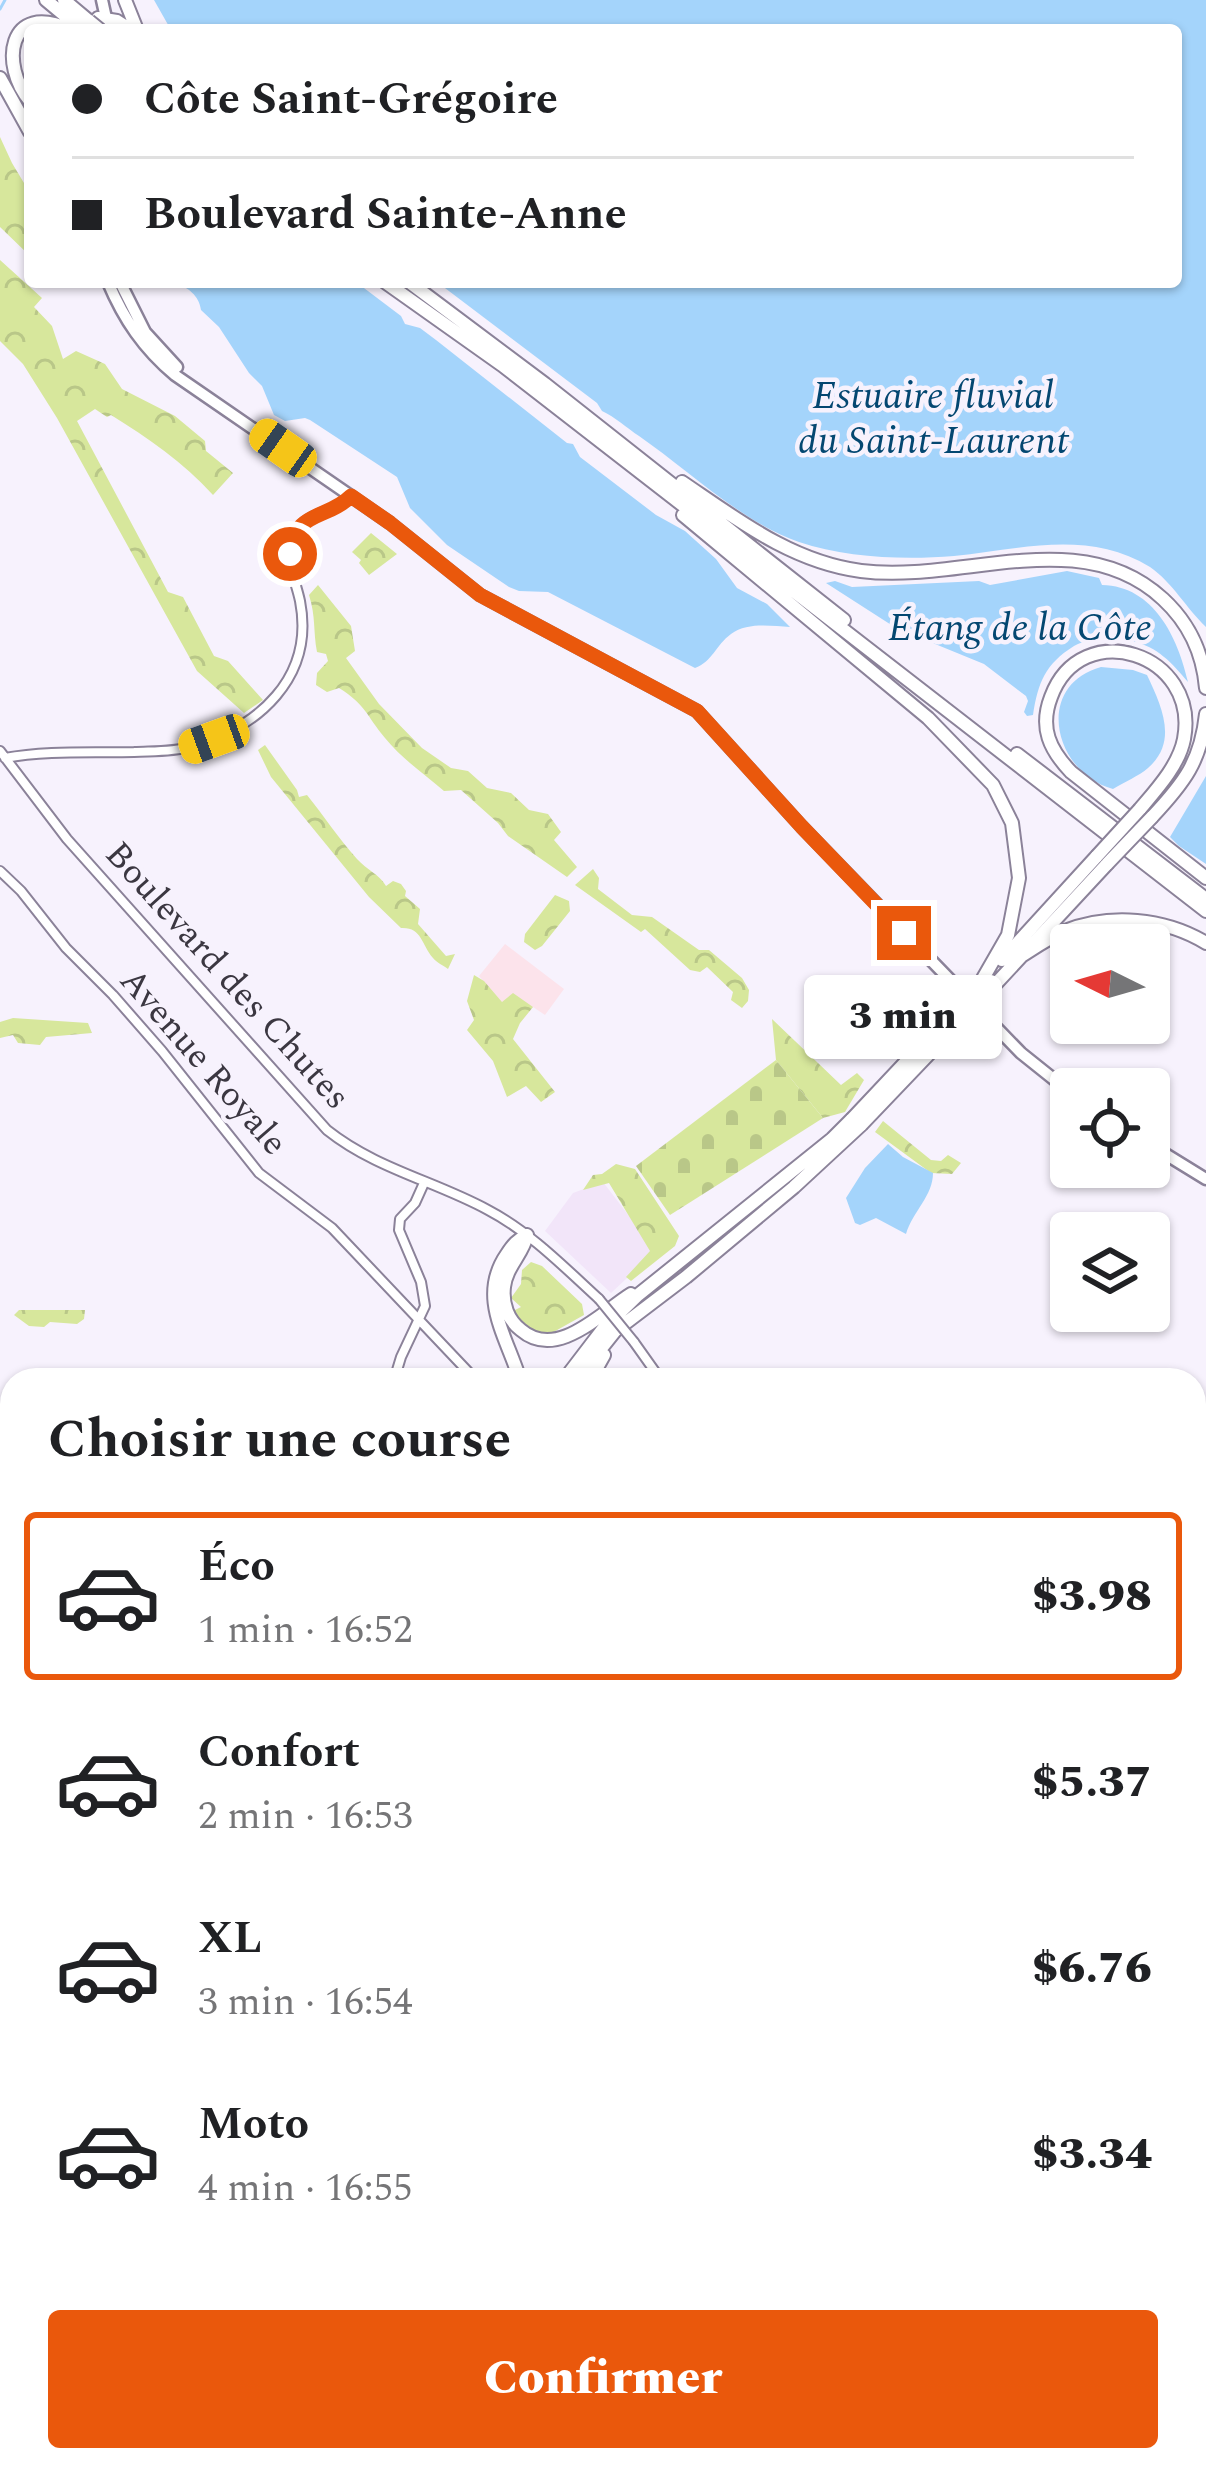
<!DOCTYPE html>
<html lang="fr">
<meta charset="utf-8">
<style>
:root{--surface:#fff;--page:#f2f2f2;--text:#202124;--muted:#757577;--line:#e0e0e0;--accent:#ea580c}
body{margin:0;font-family:Spectral,serif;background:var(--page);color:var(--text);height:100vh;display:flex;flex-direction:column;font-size:45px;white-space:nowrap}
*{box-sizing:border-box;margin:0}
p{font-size:39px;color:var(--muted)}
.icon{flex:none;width:66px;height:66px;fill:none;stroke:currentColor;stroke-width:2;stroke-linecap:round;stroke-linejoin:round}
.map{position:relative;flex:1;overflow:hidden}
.sheet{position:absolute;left:0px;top:1368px;width:1206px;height:1104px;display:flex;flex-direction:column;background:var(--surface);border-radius:36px 36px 0 0;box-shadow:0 3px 9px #0004}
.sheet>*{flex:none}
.banner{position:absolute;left:24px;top:24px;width:1158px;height:264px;border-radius:12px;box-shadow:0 3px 9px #0004;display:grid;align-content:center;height:264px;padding:0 48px;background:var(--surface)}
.needle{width:78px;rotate:275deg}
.tools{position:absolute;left:1050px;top:924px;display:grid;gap:24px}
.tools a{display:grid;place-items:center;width:120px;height:120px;border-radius:12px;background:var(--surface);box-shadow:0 3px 9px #0004;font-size:60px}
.end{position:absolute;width:54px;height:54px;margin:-27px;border:15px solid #ea580c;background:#fff;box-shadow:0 0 0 6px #fff}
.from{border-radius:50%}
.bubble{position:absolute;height:84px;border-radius:12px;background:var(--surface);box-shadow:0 3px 9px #0004;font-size:39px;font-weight:800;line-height:84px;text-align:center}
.car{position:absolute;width:36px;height:72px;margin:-36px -18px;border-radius:15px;box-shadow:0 0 9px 3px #0007;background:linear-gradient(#f5c518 24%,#345 0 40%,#f5c518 0 76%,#345 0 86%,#f5c518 0)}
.banner b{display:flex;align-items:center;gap:42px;height:114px;font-size:45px}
.banner b+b{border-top:3px solid var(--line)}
.banner i{width:30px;height:30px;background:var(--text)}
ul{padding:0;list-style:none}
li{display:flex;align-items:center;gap:36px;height:168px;margin:0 24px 18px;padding:0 24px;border:6px solid transparent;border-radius:12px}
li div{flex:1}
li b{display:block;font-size:45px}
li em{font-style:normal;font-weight:800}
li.active{border-color:var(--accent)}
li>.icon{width:108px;height:108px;stroke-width:1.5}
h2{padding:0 48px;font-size:54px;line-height:144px}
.cta{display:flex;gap:24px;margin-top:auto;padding:24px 48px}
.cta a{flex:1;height:138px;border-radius:12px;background:var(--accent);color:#fff;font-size:48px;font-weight:800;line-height:138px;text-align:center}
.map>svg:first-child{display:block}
.commercial{fill:#f2e5f9}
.industrial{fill:url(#industrial-grid)}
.education{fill:#fce3eb}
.forest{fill:url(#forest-crowns)}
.cemetery{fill:url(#cemetery-stones)}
.water{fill:#a4d4fb}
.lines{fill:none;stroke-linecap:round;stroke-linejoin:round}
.stream{stroke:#a4d4fb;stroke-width:3}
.secondary-casing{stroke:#8b8299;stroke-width:12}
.primary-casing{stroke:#8b8299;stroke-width:15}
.highway-casing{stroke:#8b8299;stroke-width:16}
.secondary{stroke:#fff;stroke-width:8}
.primary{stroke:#fff;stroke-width:10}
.highway{stroke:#fff;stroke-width:12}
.secondary-bridge-casing{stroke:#8b8299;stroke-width:12;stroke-linecap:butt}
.highway-bridge-casing{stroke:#8b8299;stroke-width:16;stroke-linecap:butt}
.secondary-bridge{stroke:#fff;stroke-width:8}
.highway-bridge{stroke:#fff;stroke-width:12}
.route{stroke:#ea580c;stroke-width:15}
.labels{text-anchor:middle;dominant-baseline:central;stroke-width:9;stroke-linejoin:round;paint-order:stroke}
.street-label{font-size:36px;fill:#3b3741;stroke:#f7f2fd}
.water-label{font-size:39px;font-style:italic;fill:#044771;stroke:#f7f2fd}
</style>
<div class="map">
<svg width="1206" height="2472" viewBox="0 0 1206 2472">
<defs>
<pattern id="industrial-grid" width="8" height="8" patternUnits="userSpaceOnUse" patternTransform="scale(3)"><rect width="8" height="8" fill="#f1e9fd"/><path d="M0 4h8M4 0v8" fill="none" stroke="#d0c8da"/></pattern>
<pattern id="forest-crowns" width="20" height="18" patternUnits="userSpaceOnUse" patternTransform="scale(3)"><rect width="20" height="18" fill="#d7e79c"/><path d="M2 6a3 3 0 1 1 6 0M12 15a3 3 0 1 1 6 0" fill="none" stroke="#b9c788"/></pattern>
<pattern id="cemetery-stones" width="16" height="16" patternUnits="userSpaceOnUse" patternTransform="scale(3)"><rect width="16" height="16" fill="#d7e79c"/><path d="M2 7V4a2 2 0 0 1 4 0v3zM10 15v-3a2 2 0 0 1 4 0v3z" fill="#b9c788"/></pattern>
</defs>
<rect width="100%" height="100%" fill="#f7f2fd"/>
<path class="commercial" d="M603,1182L656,1251L611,1293L545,1231L573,1193Z
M0,2078H12V2187H0Z"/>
<path class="industrial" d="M0,2201H12V2460H202L205,2472H0Z"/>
<path class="education" d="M505,944L564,989L545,1015L533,1007L520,1023L479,976Z"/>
<path class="forest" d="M0,137L12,163L30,193V256L0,227Z
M0,260L42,298L34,307L52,326L63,359L76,351L105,364L122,389L175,416L205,441L206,451L233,473L213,495C183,462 148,438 111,415L107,417L95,409L77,421L168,592L183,597L214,656L228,661L263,700L244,713L197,671L57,418L23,364L0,341Z
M371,533L397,554L369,575L359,563L361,560L352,552Z
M318,585L351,626L355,651L346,658L379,704L422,748L451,768L468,771L487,788L511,793L529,810L548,814L561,832L554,840L577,867L567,877L508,836L498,823L461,790L444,791C424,774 401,758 385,738C366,715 366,705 339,688L327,692L316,685L317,673L328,661L326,654L317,652C313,631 316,617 309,595Z
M265,745L297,790L299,797L307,795C324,816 339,839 357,859C367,870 379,874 386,886L393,881L401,884L406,891L405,896L420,909L418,924L446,956L455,954L448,969C444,966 436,962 433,958C421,944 422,927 401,928L369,897L271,777L258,750Z
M593,869L599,878L598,889L632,915L652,917L699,950H709L742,978L749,990L748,1001L742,1008L731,1000L733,992L707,967L700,972L690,970L645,929L641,932L575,885Z
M555,895L569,901L570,911L542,946L535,950L524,942L525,934Z
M474,975L484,981L502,1002L513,993L533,1007L520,1023L513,1039L555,1092L541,1102L526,1086L507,1097L493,1061L467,1030L474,1020L467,1001Z
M13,1018L88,1023L92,1033L46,1037L40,1045L18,1043L13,1035L0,1038V1022Z
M772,1019L841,1085L857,1073L864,1080L845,1112L823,1118L776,1060Z
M883,1121L931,1160L941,1161L948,1155L961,1163L952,1174L931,1173L875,1132Z
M616,1164L635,1169L679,1236L675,1246L631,1281L626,1277L650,1251L609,1183L583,1190L593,1175L602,1174Z
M531,1262L542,1266L582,1304L584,1315L550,1334L528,1330L514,1314L513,1311L521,1307L511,1298L521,1284L522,1270Z
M19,1310H85L84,1319L77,1324L50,1322L44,1327L29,1326L14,1315Z
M737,2460H870V2472H737Z"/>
<path class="cemetery" d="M776,1060L823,1118L670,1215L636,1166Z"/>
<path class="water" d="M154,0H1206V627C1187,609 1172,582 1150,567C1088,529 1021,549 954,556C905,560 846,558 799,542C743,523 688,470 639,436C627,428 615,417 602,411L597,403L437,282H1176V30H171Z
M175,282H356L401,316L405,324L420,328L436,340L567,443L573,444L580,457L656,515L685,531L716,559L737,588L767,604L790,627C771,626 747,622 731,634C716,645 712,662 695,668L548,592L519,591L509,587L447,545L410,508L397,477L310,420L305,418L285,421L274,415L262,386L249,373L219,327L201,310C199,295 188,288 175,282Z
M1067,571L1099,578L1102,585C1154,586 1178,638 1188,682C1172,663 1158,647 1132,641C1120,638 1113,640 1103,634C1094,639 1083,641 1074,646C1045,664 1038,683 1033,715L1027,716L1024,712L1028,701L1026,696L984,664L896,628L826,583L835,581L852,587L979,581L990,585Z
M1101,667L1133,670L1147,675C1161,705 1179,741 1148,768C1139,776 1124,782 1113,789C1054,773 1033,686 1101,667Z
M1206,776V864L1179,846L1170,837Z
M888,1144L903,1157L933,1173C933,1196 913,1211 906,1234L876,1218L860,1225L855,1223L846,1198L865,1168Z"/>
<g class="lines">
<path class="stream" d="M0,9L5,0"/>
<defs>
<path id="secondary" d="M0,751L67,839L327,1130C376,1169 435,1181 488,1210C530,1232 564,1267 599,1299
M5,758C46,750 92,753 134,752C153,751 172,752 190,747C258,728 315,678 300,601C295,577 281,553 297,530C309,511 336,512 351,496
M0,871L21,891L66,948L113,995L162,1051L259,1173L332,1228L476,1380
M634,1342L661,1380
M394,1380L401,1357L425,1306L421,1282L399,1230L400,1219L415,1203L424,1183
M0,1536H12
M0,2053L12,2054
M1194,2060L1206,2074
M0,2201H12
M1194,2226L1206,2235
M202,2460L205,2472"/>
<path id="primary" d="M102,0L106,18L105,27
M108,282C124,320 144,349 175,375L390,523L480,595L697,711L802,827L956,986L1021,1053L1071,1093
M120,282L145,332L177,367
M1149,1144L1206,1179"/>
<path id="highway" d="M46,0L82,30
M64,0L89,21
M125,0L137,30
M98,18L117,21L131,30
M0,78L30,132
M30,101C0,66 7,0 70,30
M385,282L502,365L1206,911
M409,282L545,384L844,620
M682,482C738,520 792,562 861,571C961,584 1080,522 1163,599C1189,623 1203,653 1206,688
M683,515L928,718L993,785L1012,823L1019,878L1008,935L981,982
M1017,754L1206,899
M1140,809C1157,789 1179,765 1184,739C1200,653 1081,615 1051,697C1039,728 1050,750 1071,772L1206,878
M1152,817C1184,783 1201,761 1206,714
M1023,955C1037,946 1050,937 1065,931C1110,913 1165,918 1206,943
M1002,960L1097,856
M990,990L1107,864
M527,1235C523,1254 506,1267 504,1287C502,1304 508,1320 521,1330C557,1361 602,1312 631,1294
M520,1380C507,1337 477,1297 507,1254C513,1245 517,1240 527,1235
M564,1380L603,1329L638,1295L832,1139L852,1119
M576,1380L615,1331L686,1277L794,1187L861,1125
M590,1380L604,1355
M271,2460V2472
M253,2472V2460"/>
</defs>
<use href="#secondary" class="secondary-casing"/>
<use href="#primary" class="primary-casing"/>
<use href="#highway" class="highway-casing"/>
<use href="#secondary" class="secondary"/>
<use href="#primary" class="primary"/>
<use href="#highway" class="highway"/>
<defs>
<path id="secondary-bridge" d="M599,1299L634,1342"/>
<path id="highway-bridge" d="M89,21L100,30
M1097,856L1140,809
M1107,864L1152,817
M852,1119L981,982
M861,1125L990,990"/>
</defs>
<use href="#secondary-bridge" class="secondary-bridge-casing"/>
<use href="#highway-bridge" class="highway-bridge-casing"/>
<use href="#secondary-bridge" class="secondary-bridge"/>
<use href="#highway-bridge" class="highway-bridge"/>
</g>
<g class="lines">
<path class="route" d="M290,554C294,510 327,520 351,496L390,523L480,595L697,711L802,827L904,933"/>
</g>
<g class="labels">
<g class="street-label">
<text transform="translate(227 976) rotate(48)">Boulevard des Chutes</text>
<text transform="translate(203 1062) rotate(49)">Avenue Royale</text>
</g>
<g class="water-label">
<text x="933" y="396">Estuaire fluvial<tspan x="933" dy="45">du Saint-Laurent</tspan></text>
<text x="1020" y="628">Étang de la Côte</text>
</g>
</g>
</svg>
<div class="tools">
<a><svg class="needle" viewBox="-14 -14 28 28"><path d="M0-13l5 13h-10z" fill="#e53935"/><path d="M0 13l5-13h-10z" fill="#757577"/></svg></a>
<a><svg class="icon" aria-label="locate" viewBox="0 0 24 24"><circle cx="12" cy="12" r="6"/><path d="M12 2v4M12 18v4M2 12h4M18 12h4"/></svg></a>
<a><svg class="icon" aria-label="layers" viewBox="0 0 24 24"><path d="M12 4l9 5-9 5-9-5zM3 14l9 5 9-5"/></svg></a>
</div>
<i class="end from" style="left:290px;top:554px"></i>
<i class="end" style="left:904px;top:933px"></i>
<div class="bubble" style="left:804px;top:975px;width:198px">3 min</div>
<i class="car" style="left:283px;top:448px;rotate:305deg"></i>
<i class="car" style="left:214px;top:739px;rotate:250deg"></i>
<div class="banner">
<b><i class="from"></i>Côte Saint-Grégoire</b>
<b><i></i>Boulevard Sainte-Anne</b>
</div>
<section class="sheet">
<h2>Choisir une course</h2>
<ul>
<li class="active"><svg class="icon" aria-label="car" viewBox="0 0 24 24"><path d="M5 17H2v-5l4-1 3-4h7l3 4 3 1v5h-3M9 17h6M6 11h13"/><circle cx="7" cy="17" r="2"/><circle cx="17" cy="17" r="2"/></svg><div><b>Éco</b><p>1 min · 16:52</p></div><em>$3.98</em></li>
<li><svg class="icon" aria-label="car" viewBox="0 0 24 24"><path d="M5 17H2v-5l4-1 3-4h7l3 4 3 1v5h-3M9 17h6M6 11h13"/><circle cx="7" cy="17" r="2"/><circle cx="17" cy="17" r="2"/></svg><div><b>Confort</b><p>2 min · 16:53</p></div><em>$5.37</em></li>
<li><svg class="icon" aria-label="car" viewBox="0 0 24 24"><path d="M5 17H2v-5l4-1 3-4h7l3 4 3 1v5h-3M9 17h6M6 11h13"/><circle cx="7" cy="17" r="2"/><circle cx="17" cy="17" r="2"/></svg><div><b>XL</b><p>3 min · 16:54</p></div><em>$6.76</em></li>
<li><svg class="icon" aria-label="car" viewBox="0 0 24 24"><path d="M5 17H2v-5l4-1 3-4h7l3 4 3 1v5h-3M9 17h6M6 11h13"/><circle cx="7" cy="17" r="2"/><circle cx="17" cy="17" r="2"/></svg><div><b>Moto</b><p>4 min · 16:55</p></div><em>$3.34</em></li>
</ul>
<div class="cta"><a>Confirmer</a></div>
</section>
</div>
